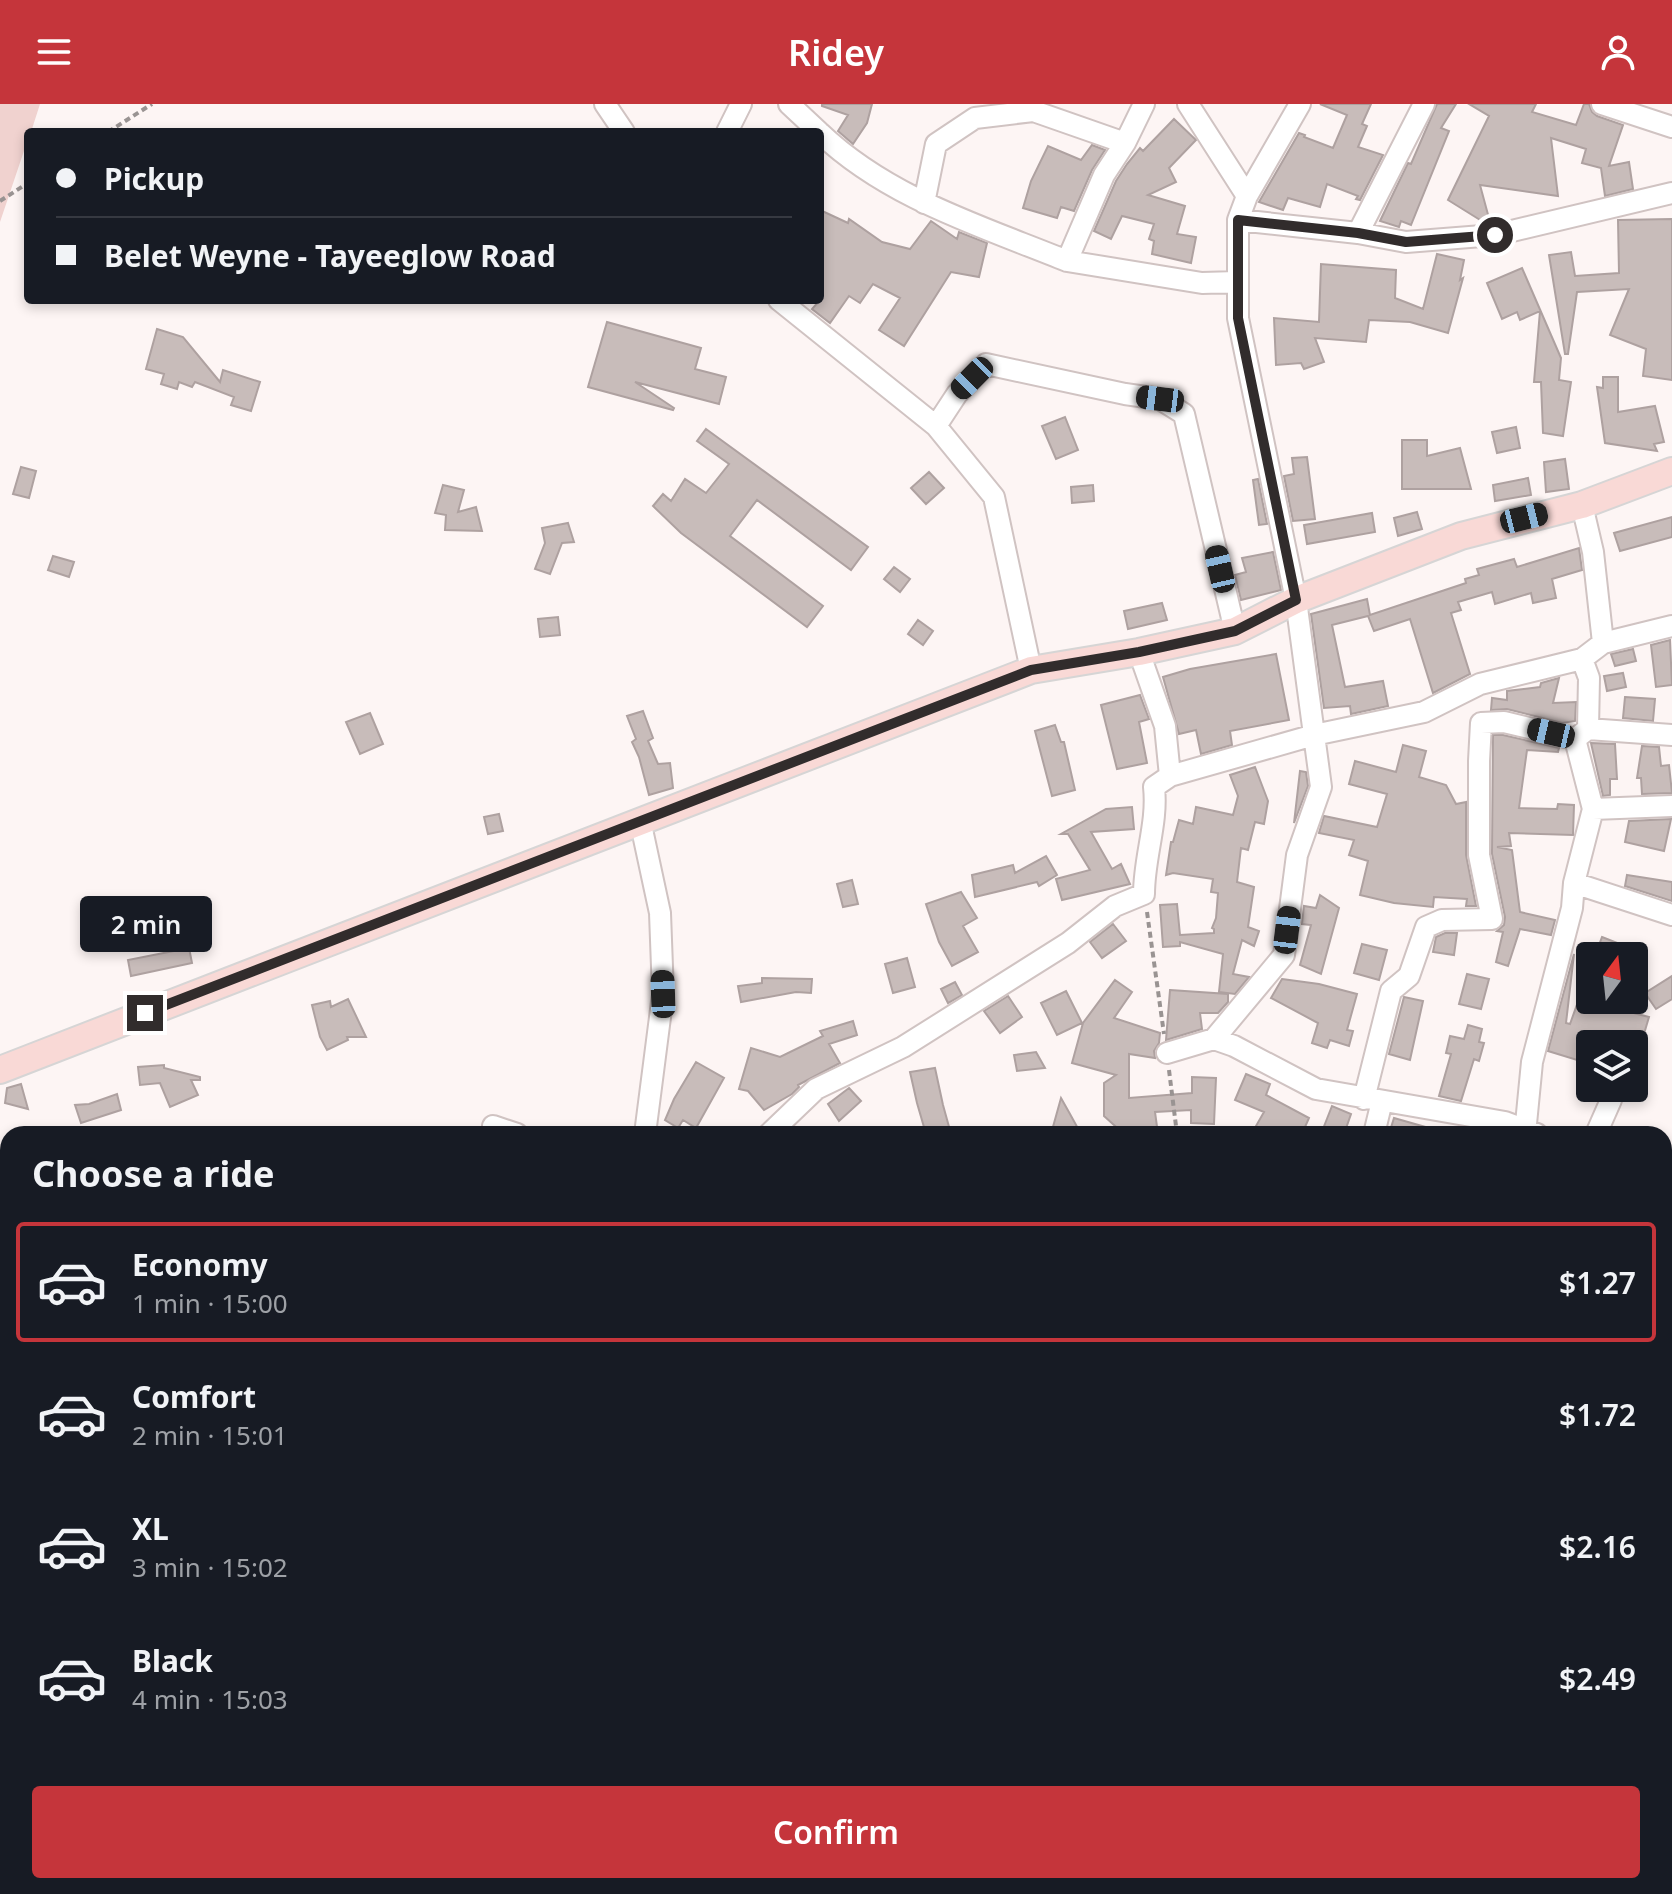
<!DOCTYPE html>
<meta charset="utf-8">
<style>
:root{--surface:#171b24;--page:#242831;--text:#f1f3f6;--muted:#9ea1a6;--line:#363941;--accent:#c5353b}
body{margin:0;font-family:"Noto Sans",sans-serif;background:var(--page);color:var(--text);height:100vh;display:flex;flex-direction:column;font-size:30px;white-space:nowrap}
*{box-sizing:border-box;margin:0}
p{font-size:26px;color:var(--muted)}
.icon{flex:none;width:44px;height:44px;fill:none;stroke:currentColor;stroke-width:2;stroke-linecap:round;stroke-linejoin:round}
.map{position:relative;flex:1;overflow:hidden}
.details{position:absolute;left:0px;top:1022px;width:1672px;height:768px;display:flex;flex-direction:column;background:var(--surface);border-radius:24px 24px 0 0;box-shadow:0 4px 12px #0003}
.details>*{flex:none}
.guide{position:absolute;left:24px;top:24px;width:800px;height:176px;border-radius:8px;box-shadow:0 4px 12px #0003;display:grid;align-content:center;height:176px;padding:0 32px;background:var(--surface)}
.needle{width:52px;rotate:15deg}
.controls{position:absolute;left:1576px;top:838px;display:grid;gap:16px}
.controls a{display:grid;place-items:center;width:72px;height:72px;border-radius:8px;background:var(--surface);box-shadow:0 4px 12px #0003;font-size:40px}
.end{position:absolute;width:36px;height:36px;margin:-18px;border:10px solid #312c2c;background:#fff;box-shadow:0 0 0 4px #fff}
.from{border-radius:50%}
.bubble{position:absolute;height:56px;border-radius:8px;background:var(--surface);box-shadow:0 4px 12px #0003;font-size:26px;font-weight:600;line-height:56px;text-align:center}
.car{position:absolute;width:24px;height:48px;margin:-24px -12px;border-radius:10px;box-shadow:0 0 6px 2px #0007;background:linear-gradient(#222 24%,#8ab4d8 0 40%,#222 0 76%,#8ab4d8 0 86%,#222 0)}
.guide b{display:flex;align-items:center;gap:28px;height:76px;font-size:30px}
.guide b+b{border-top:2px solid var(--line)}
.guide i{width:20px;height:20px;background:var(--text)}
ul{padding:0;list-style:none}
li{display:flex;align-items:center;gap:24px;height:120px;margin:0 16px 12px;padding:0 16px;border:4px solid transparent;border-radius:8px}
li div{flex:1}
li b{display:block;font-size:30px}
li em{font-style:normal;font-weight:600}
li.on{border-color:var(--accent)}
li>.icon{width:72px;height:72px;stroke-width:1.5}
h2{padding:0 32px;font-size:36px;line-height:96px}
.action{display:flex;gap:16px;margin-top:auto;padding:16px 32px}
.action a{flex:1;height:92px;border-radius:8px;background:var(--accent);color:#fff;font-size:32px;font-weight:600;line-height:92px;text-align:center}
header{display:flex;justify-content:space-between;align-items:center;height:104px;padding:0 32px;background:var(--accent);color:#fff;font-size:36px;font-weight:600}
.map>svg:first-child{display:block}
.green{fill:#f0d2cf}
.building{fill:#c8bcba;stroke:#aea1a0;stroke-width:2}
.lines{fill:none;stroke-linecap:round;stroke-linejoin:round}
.minor-casing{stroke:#d0c3c2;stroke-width:24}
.major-casing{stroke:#d6d5d5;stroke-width:30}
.path{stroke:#999392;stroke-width:4;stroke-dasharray:6 4;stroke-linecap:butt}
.minor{stroke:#fff;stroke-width:20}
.major{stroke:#f9d9d6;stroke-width:26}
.route{stroke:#312c2c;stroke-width:10}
</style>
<header><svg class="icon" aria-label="menu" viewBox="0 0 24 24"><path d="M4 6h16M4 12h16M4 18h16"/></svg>Ridey<svg class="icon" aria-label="person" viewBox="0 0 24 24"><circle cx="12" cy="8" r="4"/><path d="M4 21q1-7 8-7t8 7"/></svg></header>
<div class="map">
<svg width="1672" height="1790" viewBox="0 0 1672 1790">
<rect width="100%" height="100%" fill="#fdf5f4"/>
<path class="green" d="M0,0H40L31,28H28V35L0,118Z"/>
<path class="building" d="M822,0H872L867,19L853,40L838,27L848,11L822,2Z
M1320,0H1371L1362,20L1367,22L1358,43L1383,51L1360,96L1356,95L1358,92L1327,80L1320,103L1288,94L1283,106L1259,98L1299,29L1305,31L1304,33L1333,44L1347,11Z
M1437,0H1456L1441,24L1449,27L1411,121L1401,117L1399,123L1380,117L1408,59L1411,60Z
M1469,0H1536L1532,8L1576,21L1584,0H1589L1592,8L1597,12L1623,21L1609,62L1629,58L1633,85L1605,92L1601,64L1582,59L1586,45L1551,34L1558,92L1480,81L1490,118L1485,119L1448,96L1489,12Z
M1174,15L1196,36L1169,64L1176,78L1148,91L1185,102L1177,130L1196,133L1191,159L1152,150L1154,137L1149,135L1154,120L1122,112L1111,135L1094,127L1116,77L1127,60L1140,44L1143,47Z
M1092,41L1105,46L1092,66L1074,107L1061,103L1057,114L1023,104L1031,77L1048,42L1081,56Z
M820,106L848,119L849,115L882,138L910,145L931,117L957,135L959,128L987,139L979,173L951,168L904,242L879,226L900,194L873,180L860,199L849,192L830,219L812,205L820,196Z
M1672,115V276L1643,272L1646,245L1610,231L1629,185L1577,188L1568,250H1565L1549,151L1571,148L1575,172L1619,169L1618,116Z
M1437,150L1464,156L1460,176L1463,174L1448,229L1410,218L1369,216L1366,238L1315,234L1324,258L1304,265L1301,259L1276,261L1274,214L1319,218L1321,160L1396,166L1395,194L1423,205Z
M1522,164L1561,254L1559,276L1571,278L1563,332L1543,329L1541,278H1534L1540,207L1520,216L1517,208L1502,215L1487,179Z
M607,218L701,244L695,265L726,273L719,300L635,278L674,304L673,306L588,283Z
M157,225L183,233L220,278L223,266L260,278L251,307L231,301L234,293L195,278L192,283L179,278L177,285L161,280L164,270L146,265Z
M1603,273H1618V308L1655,302L1664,338L1654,340L1657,347L1605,339L1597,283L1603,284Z
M1065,313L1078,346L1056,355L1042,322Z
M1516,323L1520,344L1497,349L1492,328Z
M706,325L868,443L851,466L757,396L730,432L823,502L807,523L681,429L653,402L663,390L671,397L685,375L706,389L729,360L697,337Z
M1402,336H1427V352L1460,344L1471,385H1402Z
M1307,353L1315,415L1293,417L1284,372L1294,370L1292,354Z
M1565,355L1569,385L1546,388L1544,358Z
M21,363L36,367L29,394L13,390Z
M929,368L944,384L926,400L911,384Z
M1528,374L1531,391L1495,397L1493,381Z
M1258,375L1267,420L1259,421L1253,376Z
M443,381L464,386L458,408L476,403L482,427L445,426L446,411L435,409Z
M1093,381L1094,397L1072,399L1071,383Z
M1417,408L1422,425L1398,432L1394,414Z
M1372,409L1375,428L1307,440L1304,421Z
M1672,413V433L1620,447L1614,429Z
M568,419L574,438L562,439L550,470L535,465L545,439L542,424Z
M1579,444L1582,466L1552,475L1556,494L1533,499L1531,489L1495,500L1492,488L1458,498L1461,506L1451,509L1470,570L1433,589L1410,515L1374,527L1368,512L1332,521L1345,583L1383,577L1388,602L1351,610L1350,602L1324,604L1311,510L1367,495L1370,511L1466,479L1465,475L1479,471L1477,465L1514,455L1517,463Z
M1273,448L1281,486L1241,496L1235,471L1246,468L1242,454Z
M53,452L74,458L69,473L48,466Z
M894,463L910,475L900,488L884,475Z
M1162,499L1167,516L1128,525L1124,507Z
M558,513L560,531L540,533L538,515Z
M918,516L933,527L923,541L908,530Z
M1670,536L1672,581L1656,583L1651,541Z
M1633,545L1636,557L1615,562L1611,550Z
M1276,550L1289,616L1230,627L1232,641L1201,650L1196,626L1179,630L1163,573L1190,565Z
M1623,569L1626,583L1607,587L1604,572Z
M1559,574L1553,599L1576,598L1575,617L1562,619L1507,605L1491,606L1492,594L1507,596V587L1540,583L1541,579Z
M1140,591L1149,615L1139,618L1147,659L1117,665L1101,601Z
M1625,593L1655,595L1653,617L1623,614Z
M643,607L653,634L648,637L658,660L670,659L673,684L649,691L639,653L632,638L636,635L627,612Z
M370,609L383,640L360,650L346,618Z
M1055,621L1061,638H1064L1075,686L1052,692L1035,627Z
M1493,631H1503L1559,644L1558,648L1527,646L1519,704L1557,705L1558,700L1574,701L1573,731L1509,729L1511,742L1497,743L1512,746L1520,808L1555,816L1551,831L1520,825L1508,862L1496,858L1503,828L1497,827L1504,821L1505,813L1492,750Z
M1591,639L1615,640L1617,675H1610V691L1603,692Z
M1403,641L1426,647L1419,673L1446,681L1456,700L1466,698V751L1476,802H1466L1467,795L1434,793L1433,803L1394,799L1360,791L1368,757L1349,751L1354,736L1319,729L1324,712L1377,723L1387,690L1349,680L1355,657L1396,668Z
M1642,642L1659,643L1661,662L1669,661L1672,689L1642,690L1641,674H1637Z
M1255,663L1268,697L1264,720L1255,718L1248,746L1241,744L1237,778L1254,783L1248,823L1259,827L1254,842L1242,836L1233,870L1249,873L1235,890L1219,888L1223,850L1180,838V842L1163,843L1160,801L1177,800L1180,831L1214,829V825L1212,824L1216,814L1218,789L1211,788L1213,775L1173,769L1166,771L1171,738H1173L1179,716L1193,720L1196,703L1233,711L1238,692L1230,671Z
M1300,667L1306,668L1308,682L1294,719Z
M1132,703L1134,725L1091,728L1112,765L1121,760L1130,780L1062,796L1056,775L1090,766L1068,730H1061L1106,705Z
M499,710L503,727L488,730L484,713Z
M1671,715L1664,747L1625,738L1629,717Z
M1046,752L1057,771L1039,782L1037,778L975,793L972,771L1013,761L1015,769Z
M1627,771L1672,778V797L1625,782Z
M852,776L858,800L843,803L837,780Z
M961,788L977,814L963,822L978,848L952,862L939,838L926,800Z
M1320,791L1339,804L1321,870L1300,861L1311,821L1302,820L1304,802L1316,804Z
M1113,820L1126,837L1102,854L1090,838Z
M1445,829H1457L1454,851L1433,848L1436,833Z
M1602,833L1620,840L1615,852H1595Z
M1362,840L1387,846L1379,876L1354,869Z
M189,844L192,859L131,872L128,856Z
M1574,850L1566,919L1570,920L1579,895L1649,913L1641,940H1590V960L1548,947Z
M907,854L915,883L893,889L885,860Z
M1467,870L1489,875L1481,905L1459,900Z
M1672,872V895L1656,905L1645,889Z
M762,874L812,875L811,889L796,888L741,898L738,882L762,879Z
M1282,875L1319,880L1357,890L1347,926L1353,927L1349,942L1330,936L1327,944L1312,939L1318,919L1271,894Z
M1115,876L1132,888L1114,914L1160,929L1159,939L1154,947L1155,954L1129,950V994L1192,989V973L1216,974L1214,1020L1191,1019V1006L1155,1008L1158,1030H1124L1104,1012V979L1116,971L1072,959L1083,919Z
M955,878L962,891L948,899L941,885Z
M1170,886L1228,890V898L1218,909H1200L1202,925L1166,936Z
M1066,887L1082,919L1057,931L1041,899Z
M1008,892L1022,913L1000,929L984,907Z
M1404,893L1423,897L1410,956L1389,950Z
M348,895L366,933H347L348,936L327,946L320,933L312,901L330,897L331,903Z
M853,917L857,931L829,940L840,959L798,981L799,983L792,990L764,1006L748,987L739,985L751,944L780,953L823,932L820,927Z
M1468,921L1482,925L1479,938L1484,939L1479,957L1474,955L1461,997L1439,992L1451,950L1446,949L1450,932L1464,935Z
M1036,948L1045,964L1017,967L1014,951Z
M696,958L724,974L696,1024L683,1016L678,1024L665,1016L674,995Z
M164,961V964L200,973V976H191L198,991L170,1003L160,979L140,981L138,963Z
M935,964L943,1001L951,1030H926L917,999L910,968Z
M1246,970L1270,980L1266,991L1309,1014L1305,1023L1321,1030L1332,1002L1351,1010L1344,1030H1271L1256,1022L1264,1008L1235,996Z
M21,980L28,1005L5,999L7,984Z
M849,984L861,997L839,1017L828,1000Z
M117,990L121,1006L81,1019L75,1001L89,1000Z
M1061,994L1070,1010L1081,1030H1051Z
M1394,1014L1436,1026L1435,1030H1389Z"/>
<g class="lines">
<defs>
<path id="minor" d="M605,0L624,28
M789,0L819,28
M1144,0L1125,39L1104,71L1067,157L1202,179L1237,178
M1188,0L1247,92L1238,116V214L1296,496L1321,683L1297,751L1284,851L1214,935
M1602,0L1672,23
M1022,3L1125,39
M727,28L741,0
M820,29C888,94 981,122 1067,157
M1247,92L1300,0
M924,99L936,40L975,14L1033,7
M1238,116L1358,129L1406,138L1495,131L1672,89
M1358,129L1424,0
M779,196L936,322L994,393L1031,566
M936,322L957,290L986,260L1125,290L1160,295L1184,310L1235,527
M1582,401L1593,448L1603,539
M1582,555L1589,574L1588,625
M1575,635L1588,625L1672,631
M1170,672L1314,631L1424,608L1480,580L1582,555L1603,539L1672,522
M1593,705L1672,702
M640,716L660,809L663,890L645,1030
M1574,779L1672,811
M1167,949L1214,935L1234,942L1316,985L1505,1018L1537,1030
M1364,995L1391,887L1409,872L1426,823L1442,816L1492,815L1479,751V657L1481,619L1504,618L1575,635L1593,705L1574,779L1572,804L1532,958L1525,1030
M493,1022L517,1030
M769,1030L816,985L903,943L1068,839L1115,802L1144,790C1144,753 1158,719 1154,683L1170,672L1165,622L1139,548
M1374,1030L1382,997
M1596,1030L1611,996
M1664,1209H1672
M0,1622L8,1625
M1664,1624L1672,1607
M0,1726L8,1718
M1664,1731L1672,1740
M527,1782L530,1790
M991,1782L997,1790
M1157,1782L1160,1790
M244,1790L247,1782
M416,1790L421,1782
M618,1790L626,1782
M826,1790L841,1782
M1423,1790L1426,1782
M1584,1790L1585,1782"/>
<path id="major" d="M0,966L1031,566L1139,548L1235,527L1296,496L1461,432L1582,401L1672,367"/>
</defs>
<use href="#minor" class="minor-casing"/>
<use href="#major" class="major-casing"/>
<path class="path" d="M108,28L152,0
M0,97L28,79
M1147,808L1164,930
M1169,966L1177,1030
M1664,1462L1672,1468"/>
<use href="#minor" class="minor"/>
<use href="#major" class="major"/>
</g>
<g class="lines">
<path class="route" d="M145,909L1031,566L1139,548L1235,527L1296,496L1238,214V116L1358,129L1406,138L1495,131"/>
</g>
</svg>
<div class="controls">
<a><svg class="needle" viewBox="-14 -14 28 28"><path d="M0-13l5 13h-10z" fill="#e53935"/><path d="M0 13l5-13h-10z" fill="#9ea1a6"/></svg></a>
<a><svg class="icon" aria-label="layers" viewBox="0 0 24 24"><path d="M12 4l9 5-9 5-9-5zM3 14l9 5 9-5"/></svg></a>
</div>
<i class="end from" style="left:1495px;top:131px"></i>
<i class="end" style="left:145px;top:909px"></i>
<div class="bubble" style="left:80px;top:792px;width:132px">2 min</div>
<i class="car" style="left:972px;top:274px;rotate:225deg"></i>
<i class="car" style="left:1160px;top:295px;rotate:277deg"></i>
<i class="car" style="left:1524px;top:414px;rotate:76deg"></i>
<i class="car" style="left:1220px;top:465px;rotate:347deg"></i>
<i class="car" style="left:1551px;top:629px;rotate:283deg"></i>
<i class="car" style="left:1287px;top:826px;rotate:7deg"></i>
<i class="car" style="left:663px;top:890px;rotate:358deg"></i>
<div class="guide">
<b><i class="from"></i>Pickup</b>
<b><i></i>Belet Weyne - Tayeeglow Road</b>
</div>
<section class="details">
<h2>Choose a ride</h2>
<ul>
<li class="on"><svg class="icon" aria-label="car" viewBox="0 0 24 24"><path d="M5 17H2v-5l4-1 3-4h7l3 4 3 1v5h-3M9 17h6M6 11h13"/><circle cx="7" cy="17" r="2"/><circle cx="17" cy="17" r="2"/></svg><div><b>Economy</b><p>1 min · 15:00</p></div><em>$1.27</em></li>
<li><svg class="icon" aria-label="car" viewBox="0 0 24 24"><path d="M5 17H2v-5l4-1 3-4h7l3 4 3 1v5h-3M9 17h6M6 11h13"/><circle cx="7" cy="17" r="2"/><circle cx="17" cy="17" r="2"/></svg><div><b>Comfort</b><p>2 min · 15:01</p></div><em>$1.72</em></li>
<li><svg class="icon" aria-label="car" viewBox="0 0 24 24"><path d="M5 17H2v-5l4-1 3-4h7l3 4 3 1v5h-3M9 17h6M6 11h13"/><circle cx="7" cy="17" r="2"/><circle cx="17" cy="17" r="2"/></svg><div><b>XL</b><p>3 min · 15:02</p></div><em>$2.16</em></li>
<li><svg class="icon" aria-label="car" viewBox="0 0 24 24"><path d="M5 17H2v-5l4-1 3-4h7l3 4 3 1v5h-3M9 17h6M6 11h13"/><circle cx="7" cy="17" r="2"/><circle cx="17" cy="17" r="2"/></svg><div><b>Black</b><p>4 min · 15:03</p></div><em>$2.49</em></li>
</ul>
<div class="action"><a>Confirm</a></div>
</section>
</div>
